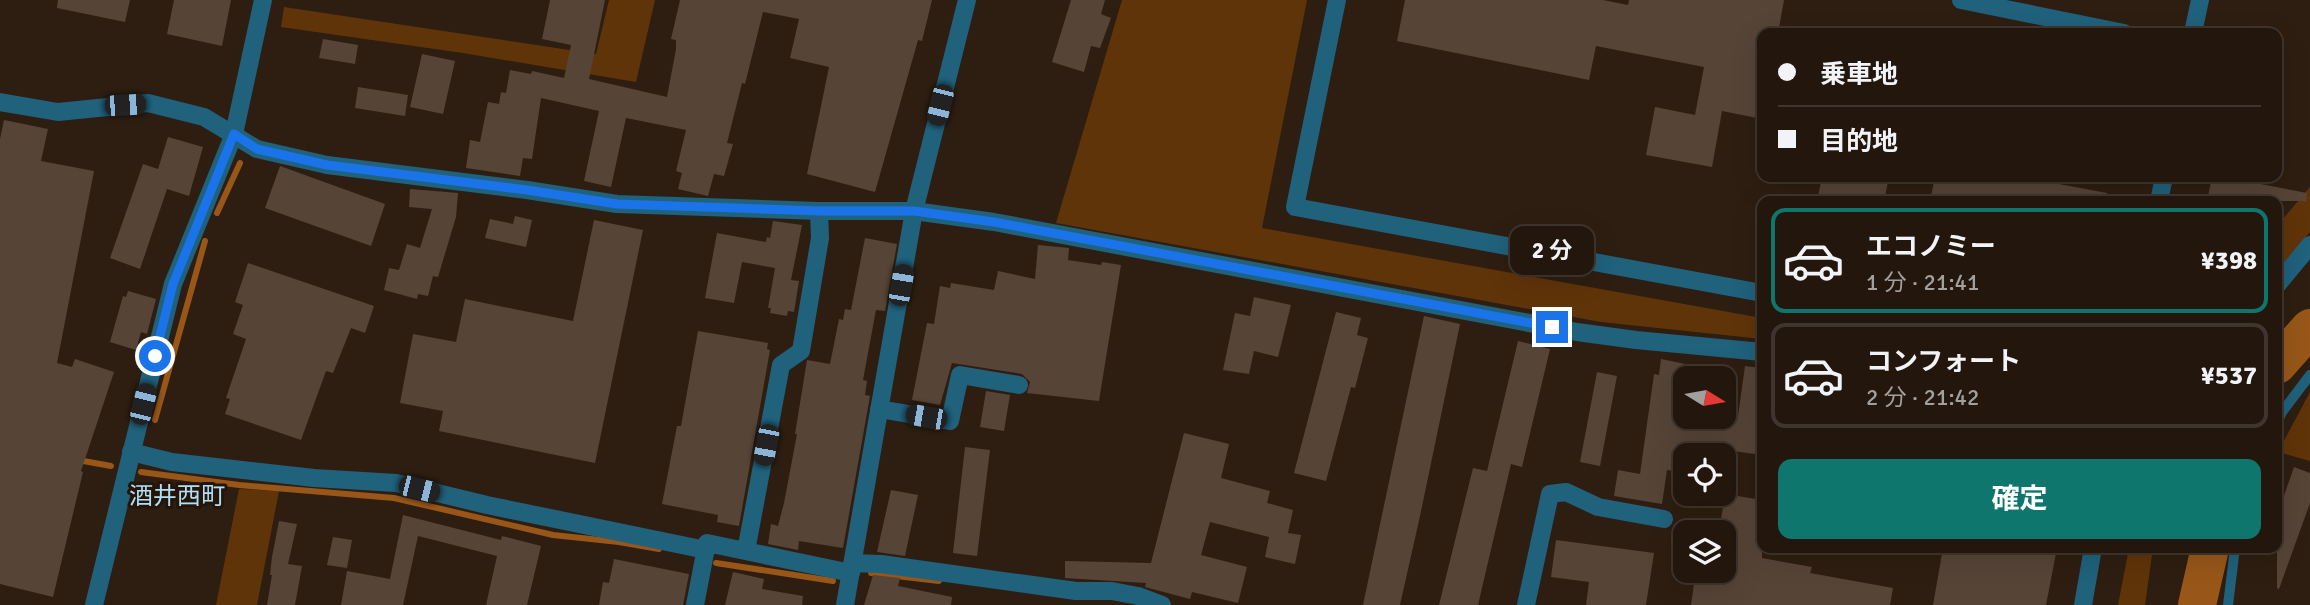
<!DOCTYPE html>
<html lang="ja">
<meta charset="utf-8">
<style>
:root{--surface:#22160d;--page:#2e231b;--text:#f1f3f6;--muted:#a29f9d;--line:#3f352e;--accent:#0f766e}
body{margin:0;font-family:Signika,"Noto Sans JP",sans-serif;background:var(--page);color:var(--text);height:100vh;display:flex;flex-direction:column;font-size:26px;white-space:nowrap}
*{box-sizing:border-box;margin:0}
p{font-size:23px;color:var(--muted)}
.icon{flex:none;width:38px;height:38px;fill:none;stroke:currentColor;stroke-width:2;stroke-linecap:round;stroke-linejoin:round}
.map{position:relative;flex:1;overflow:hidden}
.details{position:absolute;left:1757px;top:196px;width:525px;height:357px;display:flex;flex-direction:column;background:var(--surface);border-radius:14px;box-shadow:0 7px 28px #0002,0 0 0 2px var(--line)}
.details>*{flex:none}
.top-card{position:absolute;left:1757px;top:28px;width:525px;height:154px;border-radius:14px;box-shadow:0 7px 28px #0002,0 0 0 2px var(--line);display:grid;align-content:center;height:154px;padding:0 21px;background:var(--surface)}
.needle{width:46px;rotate:101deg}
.tools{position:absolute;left:1673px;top:366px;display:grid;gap:14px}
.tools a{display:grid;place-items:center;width:63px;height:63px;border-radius:14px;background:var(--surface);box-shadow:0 7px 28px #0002,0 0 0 2px var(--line);font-size:35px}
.end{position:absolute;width:32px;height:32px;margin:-16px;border:9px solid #1a73e8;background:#fff;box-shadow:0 0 0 4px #fff}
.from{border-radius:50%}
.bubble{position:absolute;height:49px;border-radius:14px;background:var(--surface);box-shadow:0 7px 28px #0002,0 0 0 2px var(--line);font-size:23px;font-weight:700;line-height:49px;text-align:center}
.car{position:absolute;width:21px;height:42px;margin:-21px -10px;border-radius:9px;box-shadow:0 0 5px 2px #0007;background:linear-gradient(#222 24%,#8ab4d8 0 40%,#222 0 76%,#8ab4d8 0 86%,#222 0)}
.top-card b{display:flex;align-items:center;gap:24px;height:66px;font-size:26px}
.top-card b+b{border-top:2px solid var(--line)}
.top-card i{width:18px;height:18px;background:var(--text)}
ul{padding:12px 0 0;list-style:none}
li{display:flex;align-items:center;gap:21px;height:105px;margin:0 14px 10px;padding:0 7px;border:4px solid var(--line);border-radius:14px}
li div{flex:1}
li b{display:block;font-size:26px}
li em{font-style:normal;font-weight:700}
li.active{border-color:var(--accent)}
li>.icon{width:63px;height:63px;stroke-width:1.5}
.button{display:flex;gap:14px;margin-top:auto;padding:14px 21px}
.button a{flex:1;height:80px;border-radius:14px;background:var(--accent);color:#fff;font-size:28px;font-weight:700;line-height:80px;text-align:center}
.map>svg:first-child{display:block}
.green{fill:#603409}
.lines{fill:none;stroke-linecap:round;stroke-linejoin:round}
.stream{stroke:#985718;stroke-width:6}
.river{stroke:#985718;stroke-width:38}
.building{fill:#564437}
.service{stroke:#20617c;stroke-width:10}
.minor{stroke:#20617c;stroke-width:18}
.tertiary{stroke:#20617c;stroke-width:18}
.route{stroke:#1a73e8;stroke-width:9}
.labels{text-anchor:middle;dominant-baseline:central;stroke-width:6;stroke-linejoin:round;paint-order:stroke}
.quarter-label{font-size:24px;fill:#b0e0f8;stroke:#241508}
</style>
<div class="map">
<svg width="2310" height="605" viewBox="0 0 2310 605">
<rect width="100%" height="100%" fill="#2e1e11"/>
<path class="green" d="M609,0H655L636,82L463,53L281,27L284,7L596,54Z
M1122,0H1307L1262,228L1762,318V339L1601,322L1056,223Z
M2310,187V232L2277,271V226Z
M2310,392V461L2278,452Z
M239,489L279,491L257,605H216Z
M2129,548H2153L2145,605H2118Z"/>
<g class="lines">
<path class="stream" d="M217,213L240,163
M155,420L205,241
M78,460L111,466
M141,472L239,485L394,498L553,535L619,542L659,549
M716,563L833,581
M871,573L939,581"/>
<path class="river" d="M2277,365L2310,328
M2197,605L2210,548"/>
</g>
<path class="building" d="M58,0H130L125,22L57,8Z
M174,0H231L222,46L167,34Z
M550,0H605L589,79L667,97L676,49V40L671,39L680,0H932L922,41L918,40L875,192L807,174L829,67L790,58L799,19L763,12L745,84L742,83L727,143L733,144L724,176L714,174L708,196L678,189L682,173L676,171L686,130L626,118L611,187L584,181L599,111L541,98L532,159L523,158L520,176L466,168L470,140L480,142L488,102L499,104L501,92L506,93L510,70L531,74L532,71L564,78L571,45L542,39Z
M1071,0H1105L1101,14L1111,18L1100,48L1091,46L1084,72L1052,62Z
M1405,0H1603L1628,5L1629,0H1784L1778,33H1762V119L1722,111L1712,167L1646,155L1655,107L1695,115L1704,67L1596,46L1589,80L1397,41Z
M323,39L358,45L355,64L319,58Z
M422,54L455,61L443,114L410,107Z
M358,87L408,95L405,116L355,108Z
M4,120L48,129L41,161L94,171L57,363L72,367L75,359L114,372L81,471L83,472L53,597L0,584V139Z
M168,137L203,147L189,196L167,189L140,269L110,258L143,164L158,169Z
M280,166L385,204L371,246L265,208Z
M1822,177H1889L1884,201H1817Z
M1935,177H2022L2107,193L2106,201H1930Z
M2212,177H2224L2307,193L2306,201H2207Z
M410,189L458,193L456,217L438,277L433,276L428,296L418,294L417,299L384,290L389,268L399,270L407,244L420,248L432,209L409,207Z
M515,216L532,220L526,247L485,238L490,219L513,224Z
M594,220L643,230L595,463L439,431L443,411L400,403L413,334L456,342L465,299L573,321Z
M773,221L802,225L791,280L799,281L794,312L788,311L787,316L770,313L771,308H768L775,268L742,262L734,303L705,298L717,233L766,242L767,237L770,238Z
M865,238L897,244L885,311L876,310L863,380L867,381L865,395L870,396L843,548L799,541L798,550L768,544L771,524L778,526L784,503L797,434H795L807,360L830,364L839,319L843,320L845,309L851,310Z
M1038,245L1069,248L1068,260L1101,265L1102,262L1121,265L1099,401L1027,393L1030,382L1022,374L952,363L940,405L912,400L927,323L934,324L940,286L950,288L951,283L994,290L998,271L1035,279Z
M248,263L374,306L365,333L351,328L333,373L326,371L301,440L225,414L230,399L226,398L246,339L233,334L243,305L235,302Z
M128,291L156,299L147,334L141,332L136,350L110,342L123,296L126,297Z
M1254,297L1291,305L1278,357L1254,351L1249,374L1223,370L1235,313L1250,316Z
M1336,312L1361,318L1357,335L1368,338L1355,388L1351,387L1326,481L1294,473Z
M1424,316L1460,324L1420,516L1400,605H1363Z
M698,331L768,343L767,349L770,350L739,526L717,522L718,515L662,504L677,426H681Z
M1518,341L1550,349L1522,467L1511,464L1478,605H1439L1473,468L1487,471Z
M1661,359L1685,364V416H1738L1745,366L1762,368V455L1704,447L1703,455H1685V473L1667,470L1662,504L1614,496L1618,470L1640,474L1654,374L1659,375Z
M1597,372L1617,376L1600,466L1580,462Z
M986,391L1010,395L1004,431L980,427Z
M1184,433L1229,444L1221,478L1270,491L1267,503L1293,510L1288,533L1301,535L1295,564L1265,557L1269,537L1210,522L1201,555L1247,567L1238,603L1192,592L1190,599L1145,587L1146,583L1065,578V561L1151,563Z
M965,447L990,450L977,556L953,553Z
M2294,467L2310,473V503L2279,589L2277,588V516Z
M891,490L918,495L905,556L877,552Z
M1725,494L1762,500V558L1812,567L1810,573L1893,588L1890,605H1691L1696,570H1724V532H1719Z
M403,515L501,540L502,536L541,546L527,605H486L497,556L418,536L403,605H341L347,571L390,579Z
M279,521L297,524L288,564L302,566L295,605H267L272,575H270L272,557Z
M333,537L352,540L347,568L327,565Z
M1556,540L1654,553L1646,605H1586L1589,582L1551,577Z
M1943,548H2057L2046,605H1933Z
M614,559L689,574L683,605H599L603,582L609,583Z
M733,572L764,579L762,589L803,596L802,605H725Z
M873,575L900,578L898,586L952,597L951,605H864Z"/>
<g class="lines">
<path class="service" d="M2277,423L2282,412L2310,375
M2228,605L2235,548"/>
<path class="minor" d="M1337,0L1295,207L1762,293
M1961,0L2124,33
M0,102L58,112L148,103L204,117L257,149L327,165L527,190L617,204L819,211H914L994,222L1577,332L1636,340L1762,352
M2277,285L2310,245
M879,409L950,421L960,375L1019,385
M131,452L172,462L314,478L396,483L487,505L706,550
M746,551L781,365L801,351L820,238L819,211
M852,563L881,564L1076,591H1112L1138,596L1162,605
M695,605L707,543L851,573
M845,605L914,211L967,0
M1526,605L1550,494L1566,492L1598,507L1664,519"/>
<path class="tertiary" d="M2193,33L2200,0
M2159,201L2164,177
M94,605L173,284L234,134L263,0
M2083,605L2093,548"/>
</g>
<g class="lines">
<path class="route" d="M155,356L173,284L234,134L257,149L327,165L527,190L617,204L819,211H914L994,222L1552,327"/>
</g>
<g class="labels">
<g class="quarter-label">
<text x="177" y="496">酒井西町</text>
</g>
</g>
</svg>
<div class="tools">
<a><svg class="needle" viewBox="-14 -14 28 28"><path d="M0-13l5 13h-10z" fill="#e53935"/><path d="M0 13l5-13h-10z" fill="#a29f9d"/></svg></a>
<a><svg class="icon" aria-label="locate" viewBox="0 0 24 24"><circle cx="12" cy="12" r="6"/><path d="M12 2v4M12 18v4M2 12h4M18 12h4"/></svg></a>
<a><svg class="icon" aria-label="layers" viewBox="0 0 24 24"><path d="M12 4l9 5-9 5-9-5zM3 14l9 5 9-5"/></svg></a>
</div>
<i class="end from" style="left:155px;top:356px"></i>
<i class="end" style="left:1552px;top:327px"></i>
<div class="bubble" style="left:1510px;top:226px;width:84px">2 分</div>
<i class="car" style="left:125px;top:105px;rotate:87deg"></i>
<i class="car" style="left:940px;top:105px;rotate:194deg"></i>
<i class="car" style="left:901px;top:285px;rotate:10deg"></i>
<i class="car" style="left:143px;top:404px;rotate:14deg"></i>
<i class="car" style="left:926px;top:417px;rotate:280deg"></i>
<i class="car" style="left:766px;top:445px;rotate:191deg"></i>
<i class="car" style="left:419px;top:489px;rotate:104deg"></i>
<div class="top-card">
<b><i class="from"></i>乗車地</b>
<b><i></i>目的地</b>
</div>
<section class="details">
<ul>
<li class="active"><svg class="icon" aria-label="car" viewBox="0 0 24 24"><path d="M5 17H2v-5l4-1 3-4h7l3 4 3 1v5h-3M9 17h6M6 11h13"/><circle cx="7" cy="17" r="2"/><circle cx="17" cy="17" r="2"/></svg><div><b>エコノミー</b><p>1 分 · 21:41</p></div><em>¥398</em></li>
<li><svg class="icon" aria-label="car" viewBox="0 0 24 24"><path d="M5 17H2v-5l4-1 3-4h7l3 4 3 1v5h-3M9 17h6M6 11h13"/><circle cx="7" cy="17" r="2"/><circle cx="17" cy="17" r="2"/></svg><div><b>コンフォート</b><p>2 分 · 21:42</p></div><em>¥537</em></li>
</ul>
<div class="button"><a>確定</a></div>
</section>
</div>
